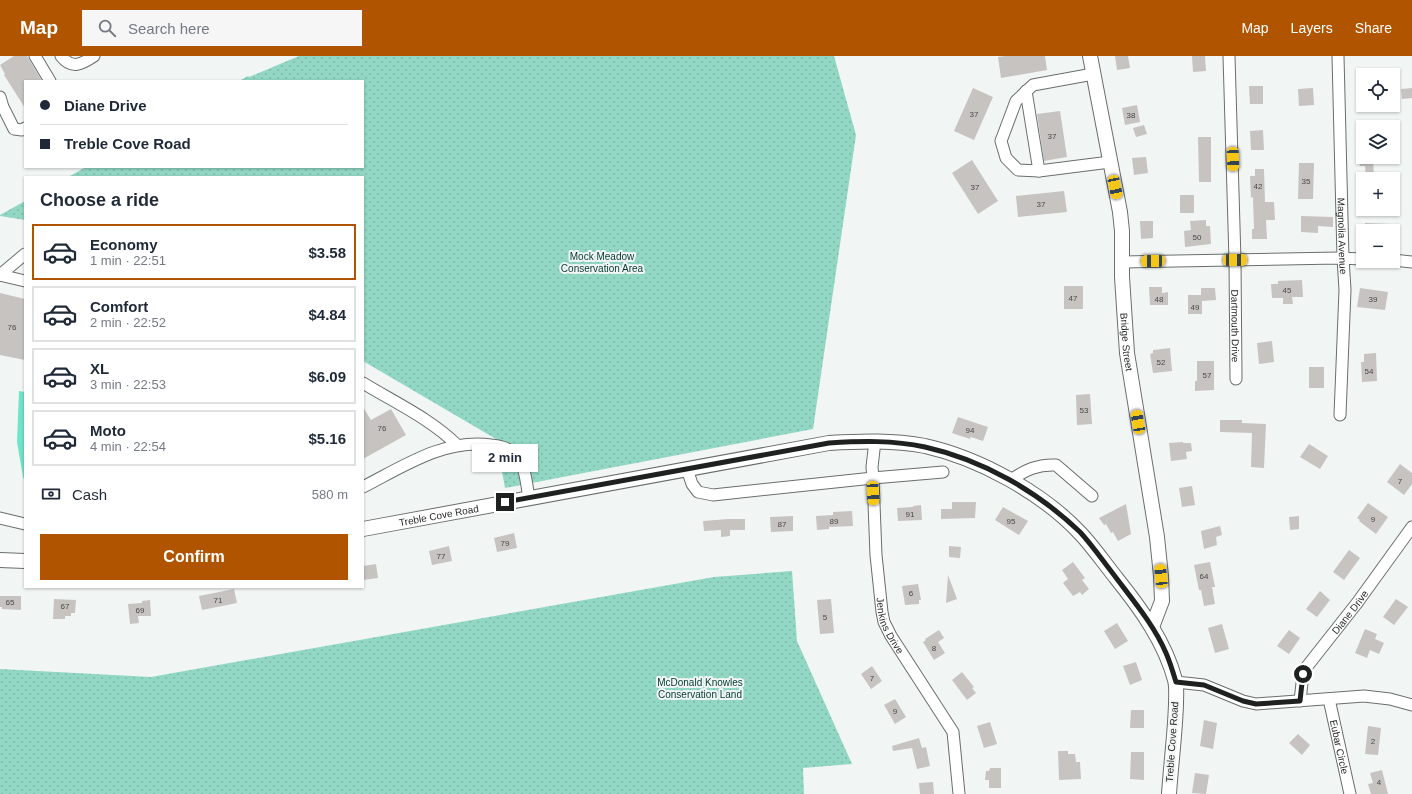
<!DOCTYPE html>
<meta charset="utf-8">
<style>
:root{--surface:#fff;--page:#f6f6f7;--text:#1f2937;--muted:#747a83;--line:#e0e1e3;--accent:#b15400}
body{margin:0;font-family:Arial,sans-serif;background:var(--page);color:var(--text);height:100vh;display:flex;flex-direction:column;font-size:15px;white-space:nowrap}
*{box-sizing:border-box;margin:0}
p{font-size:13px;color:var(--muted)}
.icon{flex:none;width:22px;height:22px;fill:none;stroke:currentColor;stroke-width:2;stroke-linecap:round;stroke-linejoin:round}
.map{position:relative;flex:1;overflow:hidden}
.details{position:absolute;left:24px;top:120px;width:340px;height:412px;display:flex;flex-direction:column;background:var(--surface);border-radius:0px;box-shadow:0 1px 3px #0004}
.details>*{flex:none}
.top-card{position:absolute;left:24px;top:24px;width:340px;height:88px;border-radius:0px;box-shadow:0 1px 3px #0004;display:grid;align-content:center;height:88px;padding:0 16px;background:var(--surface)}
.buttons{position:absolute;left:1356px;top:12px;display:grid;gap:8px}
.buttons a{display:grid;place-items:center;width:44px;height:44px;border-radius:0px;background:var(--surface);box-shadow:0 1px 3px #0004;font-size:20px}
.end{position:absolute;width:18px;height:18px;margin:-9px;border:5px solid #1f2020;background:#fff;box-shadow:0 0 0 2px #fff}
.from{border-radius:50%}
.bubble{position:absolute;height:28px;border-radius:0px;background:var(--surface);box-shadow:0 1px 3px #0004;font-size:13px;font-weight:800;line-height:28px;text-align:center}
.car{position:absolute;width:12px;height:24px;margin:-12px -6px;border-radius:5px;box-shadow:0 0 3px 1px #0007;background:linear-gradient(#f5c518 24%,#345 0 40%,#f5c518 0 76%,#345 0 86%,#f5c518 0)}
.top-card b{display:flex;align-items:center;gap:14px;height:38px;font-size:15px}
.top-card b+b{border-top:1px solid var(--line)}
.top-card i{width:10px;height:10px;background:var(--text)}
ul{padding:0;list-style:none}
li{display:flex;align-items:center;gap:12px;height:56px;margin:0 8px 6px;padding:0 8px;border:2px solid var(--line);border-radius:0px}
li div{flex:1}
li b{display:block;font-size:15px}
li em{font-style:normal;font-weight:800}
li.current{border-color:var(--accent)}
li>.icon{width:36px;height:36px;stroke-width:1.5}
h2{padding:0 16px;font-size:18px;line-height:48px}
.pay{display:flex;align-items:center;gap:10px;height:44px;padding:0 16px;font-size:15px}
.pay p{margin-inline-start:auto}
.cta{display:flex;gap:8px;margin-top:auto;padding:8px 16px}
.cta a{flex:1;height:46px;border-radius:0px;background:var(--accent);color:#fff;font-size:16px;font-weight:800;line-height:46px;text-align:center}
header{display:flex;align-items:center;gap:24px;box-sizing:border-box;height:56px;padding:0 20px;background:var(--accent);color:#fff}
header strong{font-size:19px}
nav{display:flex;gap:22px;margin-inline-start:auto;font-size:14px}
.search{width:280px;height:36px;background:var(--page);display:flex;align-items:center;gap:10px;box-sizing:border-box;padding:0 14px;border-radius:0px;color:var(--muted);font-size:15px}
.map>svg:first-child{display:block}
.park{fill:url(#park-dots)}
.water{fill:#6ee5c8}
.building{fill:#c7c3c1}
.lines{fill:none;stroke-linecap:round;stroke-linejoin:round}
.minor-casing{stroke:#696e6c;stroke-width:13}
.major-casing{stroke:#696e6c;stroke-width:16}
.minor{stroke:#fff;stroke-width:11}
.major{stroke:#fff;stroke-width:14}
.route{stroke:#1f2020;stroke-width:5}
.labels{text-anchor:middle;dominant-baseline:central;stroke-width:4;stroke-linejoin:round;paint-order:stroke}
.number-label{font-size:8px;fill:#494948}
.street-label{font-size:10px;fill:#1f2020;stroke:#f1f6f5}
.park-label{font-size:10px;fill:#00392e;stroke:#f1f6f5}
</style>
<header>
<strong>Map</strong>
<div class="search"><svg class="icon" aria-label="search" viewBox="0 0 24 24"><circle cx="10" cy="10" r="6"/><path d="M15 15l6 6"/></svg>Search here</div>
<nav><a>Map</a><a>Layers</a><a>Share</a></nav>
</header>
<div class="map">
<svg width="1412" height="738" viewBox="0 0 1412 738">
<defs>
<pattern id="park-dots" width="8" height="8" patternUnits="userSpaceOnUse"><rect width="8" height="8" fill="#91d7c4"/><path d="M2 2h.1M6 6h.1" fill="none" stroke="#7db8a8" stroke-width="1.8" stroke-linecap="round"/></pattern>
</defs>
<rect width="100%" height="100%" fill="#f1f6f5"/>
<path class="park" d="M299,0H834L856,79L813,373L505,432L496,383L363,305V121H68L86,111H363V25H239L248,20L249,21Z
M25,145V164L0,160V159Z
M792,515L797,585L852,708L803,712L804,738H0V613L151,621L714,521Z"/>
<path class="water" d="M19,335L25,336V426L23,421L17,386Z"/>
<path class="building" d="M14,0H27L42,25H25V52L4,19L5,18L0,9Z
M1005,0H1045L1047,14L1001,22L998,1Z
M1115,0H1128L1130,12L1117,14Z
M1192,0H1205L1206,15L1193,16Z
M1249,30H1263V48H1250Z
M973,32L993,41L974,84L954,75Z
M1313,32L1314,49L1299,50L1298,33Z
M1412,32V42L1402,43L1401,33Z
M1137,49L1140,66L1125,69L1122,52Z
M1060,55L1067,101L1044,105L1037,58Z
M1144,69L1147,78L1136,81L1133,72Z
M1263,74L1264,94H1251L1250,75Z
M1198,81H1211V126H1199Z
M1146,101L1148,117L1134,119L1132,102Z
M1360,101H1373L1374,123H1366L1365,110H1360Z
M972,104L998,145L978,158L952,117Z
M1299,107H1314L1313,143H1298Z
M1255,113H1264L1265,146H1274L1275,164H1266L1267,183H1252V173H1254L1253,141L1251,142L1250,120H1255Z
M1064,135L1067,156L1018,161L1016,140Z
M1180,139H1194V157H1180Z
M1301,160L1333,161V171L1318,170V177L1301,176Z
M1206,164V170H1210L1211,188L1185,191L1184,175L1191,174L1190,165Z
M1140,165H1153V182L1141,183Z
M1365,167L1390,168V175H1365Z
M1302,224L1303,241H1292L1293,248H1283V242H1272L1271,228H1278V225Z
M1064,230H1083V253H1064Z
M1149,231H1162V237L1168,236V249H1150Z
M1201,232H1215L1216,244L1202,245V258H1188V239H1201Z
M1360,232L1388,236L1385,254L1357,251Z
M0,237L25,243V304L0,299Z
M1272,285L1274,306L1259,308L1257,287Z
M1170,292L1172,315L1153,317L1150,298L1153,297V294Z
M1376,297L1377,325L1362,326L1361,306H1364V298Z
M1197,305H1214V334L1195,335V325H1197Z
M1309,311H1324V332H1309Z
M1090,338L1092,368L1077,369L1076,339Z
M363,351L371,364L391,353L406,379L363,403Z
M958,361L988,371L983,385L971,381L970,383L952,377Z
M1220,364H1242V367L1266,368L1264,412L1251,411L1252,377L1220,376Z
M1183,386V387H1191L1192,395L1186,396L1187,403L1171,405L1169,387Z
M1309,388L1328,400L1320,413L1300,401Z
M1400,408L1412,417V428L1404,439L1387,426Z
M1192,430L1195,449L1182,451L1179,432Z
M952,446H976L975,462L941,463V453H952Z
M1368,447L1388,461L1376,478L1359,465L1360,464L1357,462Z
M1126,448L1131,478L1118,485L1113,476L1111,477L1106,468L1104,469L1099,462Z
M921,449L922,464L898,465L897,452L913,451V450Z
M1003,451L1028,465L1019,479L995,464Z
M852,455L853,470L829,471V473L817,474L816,460L833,459V456Z
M793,460V475L771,476L770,461Z
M1299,460V473L1290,474L1289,461Z
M728,463H745V474H730V480L721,481V474L704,475L703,465Z
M1220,470L1222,479L1216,481L1217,489L1204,493L1201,475Z
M514,477L517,492L497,496L494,482Z
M449,490L452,505L432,509L429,495Z
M949,490L961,491L960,502L949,501Z
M1349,494L1360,502L1344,524L1333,516Z
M1073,506L1085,522L1082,524L1089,533L1082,539L1080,536L1073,540L1063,527L1068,523L1062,514Z
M1210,506L1215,531H1212L1215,548L1204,550L1201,534H1199L1194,509Z
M376,508L378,522L363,524V510Z
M948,519L957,543L946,547Z
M918,528L921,544H919V548L905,549L902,530Z
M234,533L237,547L202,554L199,540Z
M1320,535L1330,544L1317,561L1306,553Z
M0,540H21V554L2,553V551H0Z
M54,543L76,544L75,557H71V560H65V563H53Z
M831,543L834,577L820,578L817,544Z
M1396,543L1408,551L1394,569L1383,561Z
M150,544L151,560H138L139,567L130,568L128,548L142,547V545Z
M1117,567L1128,585L1115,593L1104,575Z
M1222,568L1229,593L1215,597L1208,572Z
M1365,573L1377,578L1375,583L1384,587L1379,598L1370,594L1367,602L1355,597Z
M939,574L944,582L938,586L945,597L934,604L923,586L926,584L925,583Z
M1289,574L1300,582L1289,598L1277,590Z
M1136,606L1142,624L1130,629L1123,610Z
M872,610L882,625L871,633L861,618Z
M962,616L974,631L972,632L976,637L967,644L952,624Z
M895,643L906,661L895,668L884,649Z
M1131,654H1144V672H1130Z
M1204,664L1217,667L1213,693L1200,690Z
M990,666L997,688L984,692L977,670Z
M1368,670L1381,672L1378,699L1365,698Z
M1298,678L1310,689L1302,699L1289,687Z
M919,682L922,692L926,691L930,710L917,713L912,692L893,695L892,690Z
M1058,695H1068V698H1075L1076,706H1080L1081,723L1059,724Z
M1131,696H1144V724L1130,723Z
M990,712H1001V732H989V724H985L986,715H989Z
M1382,714L1388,738H1371L1368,728L1373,727L1370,717Z
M1195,717L1209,719L1206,738L1192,737Z
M933,726L934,738H920L919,727Z"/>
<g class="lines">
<defs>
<g id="minor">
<path d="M35,0L50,25"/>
<path d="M61,0C72,14 82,8 94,0"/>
<path id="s1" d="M1229,0L1235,204L1236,323"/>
<path id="s2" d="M1338,0L1343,202L1345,234L1340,359"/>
<path d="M1093,18L1033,29L1016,45L1001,85L1006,102L1018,114L1039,115L1110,106"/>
<path d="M1026,35L1039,115"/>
<path d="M0,41L3,51L14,73L22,74L25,72"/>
<path d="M1393,204L1412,206"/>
<path d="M1122,206L1338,202L1363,203"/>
<path d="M0,219L25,198"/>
<path d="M0,219L25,225"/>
<path d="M363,327C394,346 431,363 457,389"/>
<path id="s3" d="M875,385L872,411L873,422L876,499L882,556L884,566L891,580L953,676L959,738"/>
<path d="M687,413L692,428L698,436L713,439L873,422L943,416"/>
<path d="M1011,424C1025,414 1038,408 1056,409L1092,440"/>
<path d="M363,431C402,411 445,382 491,389C499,390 507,391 513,397C526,407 526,427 529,442"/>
<path d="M0,462L25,468"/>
<path d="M1176,626L1204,629L1243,645L1256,648L1364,640L1390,643L1412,649"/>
<path id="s4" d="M1329,643L1350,738"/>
<path id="s5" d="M1300,645L1303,618L1305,613L1357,547L1412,471"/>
</g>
<g id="major">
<path id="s6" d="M1090,0L1120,156L1122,175V221L1127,297L1157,481L1161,520L1162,545L1152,571"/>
<path id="s7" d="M363,473L829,387C861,385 893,384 925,390C979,402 1043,437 1081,478C1094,492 1105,508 1117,523C1141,553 1165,586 1175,624C1177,631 1176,640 1176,648C1175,678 1171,708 1169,738"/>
<path d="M0,504L25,505"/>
</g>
</defs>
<use href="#minor" class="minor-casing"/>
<use href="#major" class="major-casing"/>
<use href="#minor" class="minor"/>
<use href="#major" class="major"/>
</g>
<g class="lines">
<path class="route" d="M505,446L829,387C861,385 893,384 925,391C983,404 1037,435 1080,476C1092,489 1103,505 1114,519C1132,543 1154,569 1166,597C1170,606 1173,616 1176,626L1204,629L1243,645L1256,648L1300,645L1303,618"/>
</g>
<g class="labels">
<g class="number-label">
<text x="974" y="58">37</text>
<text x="1131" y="59">38</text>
<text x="1052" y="80">37</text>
<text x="1306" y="125">35</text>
<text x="1258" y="130">42</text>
<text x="975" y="131">37</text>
<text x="1041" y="148">37</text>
<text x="1197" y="181">50</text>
<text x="1287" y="234">45</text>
<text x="1073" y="242">47</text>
<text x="1159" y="243">48</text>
<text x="1373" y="243">39</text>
<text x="1195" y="251">49</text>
<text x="12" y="271">76</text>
<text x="1161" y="306">52</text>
<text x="1369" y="315">54</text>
<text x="1207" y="319">57</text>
<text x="1084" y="354">53</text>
<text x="382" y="372">76</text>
<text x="970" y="374">94</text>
<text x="1400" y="425">7</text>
<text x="910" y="458">91</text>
<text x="1373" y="463">9</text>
<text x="834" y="465">89</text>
<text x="1011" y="465">95</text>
<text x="782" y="468">87</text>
<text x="505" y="487">79</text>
<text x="441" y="500">77</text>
<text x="1204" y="520">64</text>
<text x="911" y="537">6</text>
<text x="218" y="544">71</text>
<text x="10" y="546">65</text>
<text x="65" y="550">67</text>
<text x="140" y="554">69</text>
<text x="825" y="561">5</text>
<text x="934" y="592">8</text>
<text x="872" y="622">7</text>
<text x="895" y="655">9</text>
<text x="1373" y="685">2</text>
<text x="1379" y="726">4</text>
</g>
<g class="street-label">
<text stroke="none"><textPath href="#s2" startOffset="180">Magnolia Avenue</textPath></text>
<text stroke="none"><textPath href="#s1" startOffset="270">Dartmouth Drive</textPath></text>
<text stroke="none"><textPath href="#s6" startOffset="289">Bridge Street</textPath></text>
<text stroke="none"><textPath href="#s7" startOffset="77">Treble Cove Road</textPath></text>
<text stroke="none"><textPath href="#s5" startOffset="105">Diane Drive</textPath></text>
<text stroke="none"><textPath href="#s3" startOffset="187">Jenkins Drive</textPath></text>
<text transform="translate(1172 686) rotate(-86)">Treble Cove Road</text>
<text stroke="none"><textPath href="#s4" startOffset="49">Eubar Circle</textPath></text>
</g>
<g class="park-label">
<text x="602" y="200">Mock Meadow<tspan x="602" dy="12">Conservation Area</tspan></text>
<text x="700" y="626">McDonald Knowles<tspan x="700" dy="12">Conservation Land</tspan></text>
</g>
</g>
</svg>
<div class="buttons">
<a><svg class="icon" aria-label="locate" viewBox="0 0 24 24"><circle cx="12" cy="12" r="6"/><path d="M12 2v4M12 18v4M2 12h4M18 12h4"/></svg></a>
<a><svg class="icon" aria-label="layers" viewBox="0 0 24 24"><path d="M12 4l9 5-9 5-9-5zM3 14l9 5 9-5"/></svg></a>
<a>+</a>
<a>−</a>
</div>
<i class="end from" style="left:1303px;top:618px"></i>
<i class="end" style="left:505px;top:446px"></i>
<div class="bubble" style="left:472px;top:388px;width:66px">2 min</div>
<i class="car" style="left:1233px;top:103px;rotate:178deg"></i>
<i class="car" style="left:1115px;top:131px;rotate:168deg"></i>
<i class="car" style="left:1235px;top:204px;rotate:89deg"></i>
<i class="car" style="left:1153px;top:205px;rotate:269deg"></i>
<i class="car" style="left:1138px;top:366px;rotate:350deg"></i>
<i class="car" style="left:873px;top:437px;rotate:177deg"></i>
<i class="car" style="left:1161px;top:520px;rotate:354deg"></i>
<div class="top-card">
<b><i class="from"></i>Diane Drive</b>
<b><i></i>Treble Cove Road</b>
</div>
<section class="details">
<h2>Choose a ride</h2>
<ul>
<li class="current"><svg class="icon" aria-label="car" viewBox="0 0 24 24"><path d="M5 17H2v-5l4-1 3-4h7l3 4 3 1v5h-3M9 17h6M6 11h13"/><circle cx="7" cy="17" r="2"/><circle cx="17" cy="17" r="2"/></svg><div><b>Economy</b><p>1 min · 22:51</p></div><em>$3.58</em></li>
<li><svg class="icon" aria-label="car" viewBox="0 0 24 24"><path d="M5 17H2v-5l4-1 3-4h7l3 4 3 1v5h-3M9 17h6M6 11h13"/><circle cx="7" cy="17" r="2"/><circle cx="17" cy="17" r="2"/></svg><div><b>Comfort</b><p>2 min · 22:52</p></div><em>$4.84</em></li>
<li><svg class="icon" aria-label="car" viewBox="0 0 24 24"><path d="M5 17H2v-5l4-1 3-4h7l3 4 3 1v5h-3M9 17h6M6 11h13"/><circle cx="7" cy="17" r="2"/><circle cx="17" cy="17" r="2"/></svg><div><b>XL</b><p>3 min · 22:53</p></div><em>$6.09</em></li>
<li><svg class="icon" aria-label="car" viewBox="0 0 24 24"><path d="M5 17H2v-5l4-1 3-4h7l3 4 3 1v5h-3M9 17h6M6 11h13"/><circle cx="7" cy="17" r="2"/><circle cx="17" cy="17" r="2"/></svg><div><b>Moto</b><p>4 min · 22:54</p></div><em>$5.16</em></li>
</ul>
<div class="pay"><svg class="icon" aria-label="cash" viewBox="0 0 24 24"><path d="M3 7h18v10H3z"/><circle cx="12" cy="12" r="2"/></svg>Cash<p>580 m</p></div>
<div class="cta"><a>Confirm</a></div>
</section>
</div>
